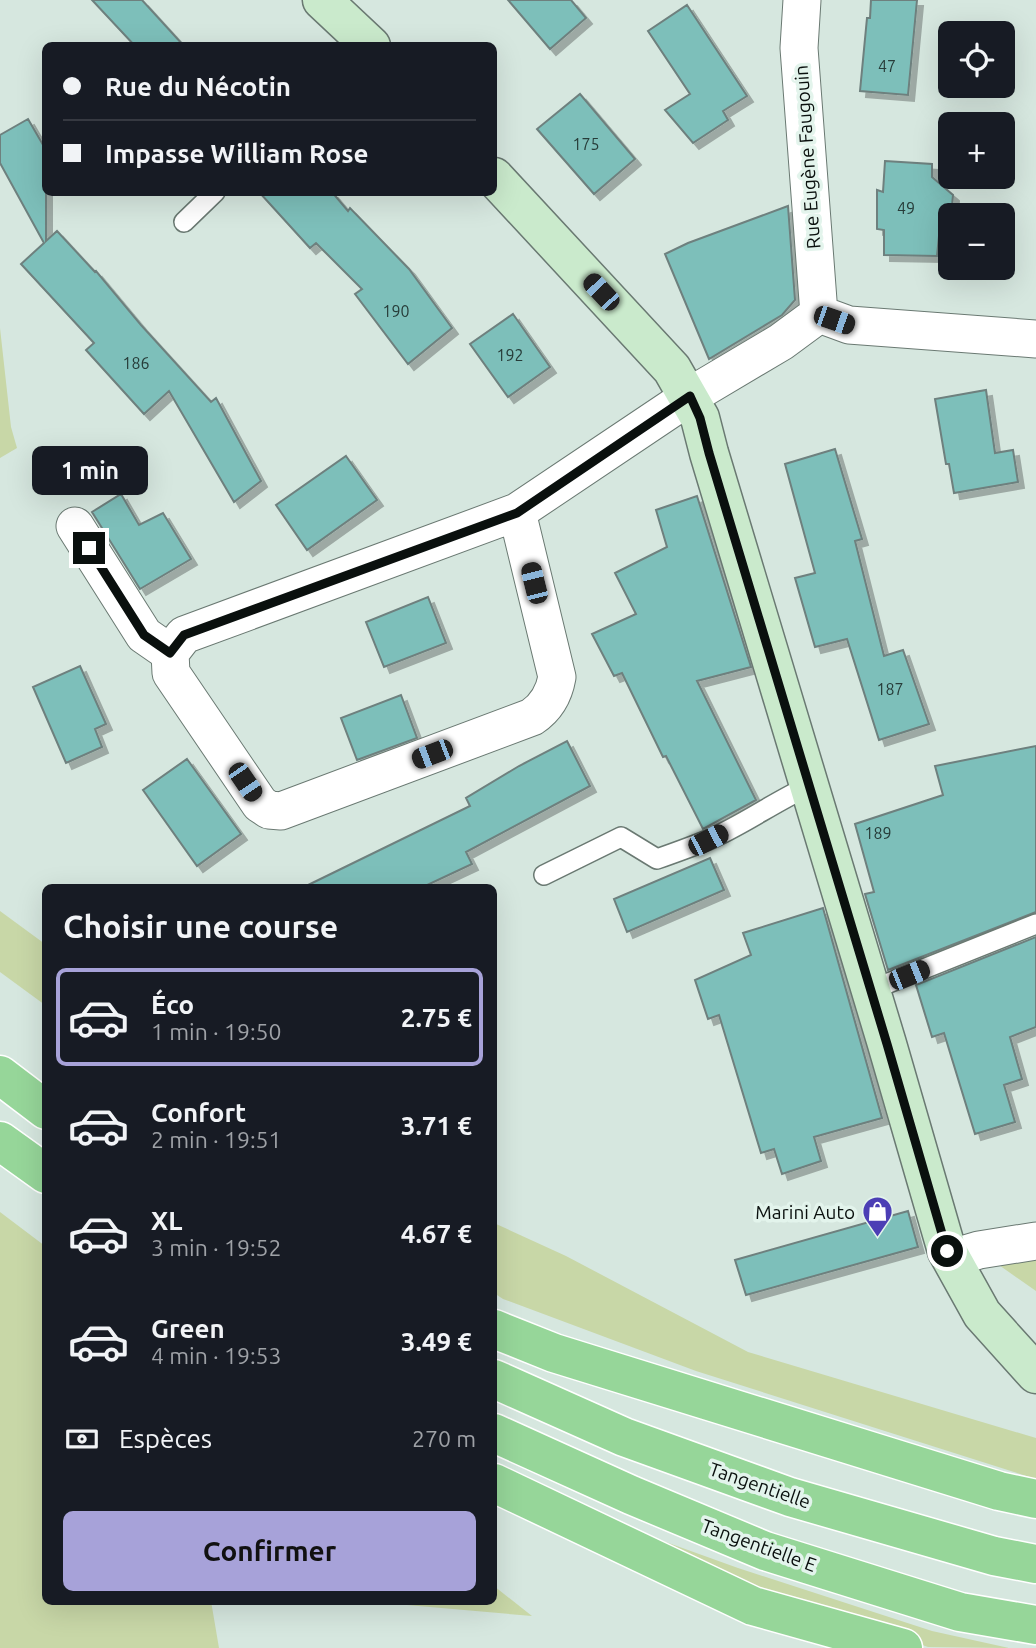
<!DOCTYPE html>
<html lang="fr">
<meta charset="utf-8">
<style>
:root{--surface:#171b24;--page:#20242c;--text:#f1f3f6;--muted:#9ea1a6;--line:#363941;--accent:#a7a2d9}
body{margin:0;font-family:Ubuntu,sans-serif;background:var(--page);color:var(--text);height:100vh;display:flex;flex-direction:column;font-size:26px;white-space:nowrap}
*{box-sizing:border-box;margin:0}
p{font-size:23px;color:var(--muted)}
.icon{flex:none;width:38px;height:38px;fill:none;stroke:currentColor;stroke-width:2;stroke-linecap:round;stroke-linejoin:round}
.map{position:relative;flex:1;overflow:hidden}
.details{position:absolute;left:42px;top:884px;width:455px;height:721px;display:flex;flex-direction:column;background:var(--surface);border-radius:10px;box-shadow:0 7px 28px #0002}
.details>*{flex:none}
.hud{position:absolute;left:42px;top:42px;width:455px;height:154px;border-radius:10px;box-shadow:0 7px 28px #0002;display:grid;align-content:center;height:154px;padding:0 21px;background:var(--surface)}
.tools{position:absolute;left:938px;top:21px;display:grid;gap:14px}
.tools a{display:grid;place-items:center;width:77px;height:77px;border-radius:10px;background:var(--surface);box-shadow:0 7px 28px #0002;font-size:35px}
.end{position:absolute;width:32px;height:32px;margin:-16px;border:9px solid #0a100e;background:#fff;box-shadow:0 0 0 4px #fff}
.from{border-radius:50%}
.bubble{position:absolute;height:49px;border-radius:10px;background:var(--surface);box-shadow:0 7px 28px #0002;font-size:23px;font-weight:700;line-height:49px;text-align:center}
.car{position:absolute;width:21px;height:42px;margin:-21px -10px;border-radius:9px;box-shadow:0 0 5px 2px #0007;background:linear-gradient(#222 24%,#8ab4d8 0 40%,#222 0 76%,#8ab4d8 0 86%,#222 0)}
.hud b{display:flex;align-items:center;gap:24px;height:66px;font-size:26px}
.hud b+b{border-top:2px solid var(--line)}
.hud i{width:18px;height:18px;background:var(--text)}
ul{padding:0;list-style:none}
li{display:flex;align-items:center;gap:21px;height:98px;margin:0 14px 10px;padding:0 7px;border:4px solid transparent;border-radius:10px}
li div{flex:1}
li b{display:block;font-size:26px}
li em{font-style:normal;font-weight:700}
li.on{border-color:var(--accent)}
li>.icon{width:63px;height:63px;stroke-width:1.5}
h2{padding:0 21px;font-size:32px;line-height:84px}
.pay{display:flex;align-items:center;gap:18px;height:77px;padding:0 21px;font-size:26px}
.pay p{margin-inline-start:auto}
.cta{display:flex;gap:14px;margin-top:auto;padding:14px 21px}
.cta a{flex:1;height:80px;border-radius:10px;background:var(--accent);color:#111;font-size:28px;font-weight:700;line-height:80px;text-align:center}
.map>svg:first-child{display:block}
.green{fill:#c8d7a7}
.building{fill:#7dbfba;stroke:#6e807e;stroke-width:2;filter:url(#shadow)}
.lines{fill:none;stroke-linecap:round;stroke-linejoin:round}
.lane-casing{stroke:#6a7972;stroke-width:22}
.street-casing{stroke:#6a7972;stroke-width:39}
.secondary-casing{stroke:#6a7972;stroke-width:41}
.primary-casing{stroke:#fff;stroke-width:41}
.lane{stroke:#fff;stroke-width:19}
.street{stroke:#fff;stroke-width:37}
.secondary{stroke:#caeacc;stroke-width:38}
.primary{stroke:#96d699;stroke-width:38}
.route{stroke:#0a100e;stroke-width:9}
.labels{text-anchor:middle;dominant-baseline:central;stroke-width:7;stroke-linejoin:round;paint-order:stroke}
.number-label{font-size:16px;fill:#273c39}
.street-label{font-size:19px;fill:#0a100e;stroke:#e3f4ec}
.poi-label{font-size:19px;fill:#0a100e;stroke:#e3f4ec;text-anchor:end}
</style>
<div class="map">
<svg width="1036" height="1648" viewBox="0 0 1036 1648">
<defs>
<filter id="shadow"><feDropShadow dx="6" dy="6" stdDeviation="0" flood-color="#0004"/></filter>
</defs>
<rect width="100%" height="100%" fill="#d6e7df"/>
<path class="green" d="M0,328L11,427L17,448L0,458Z
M0,911L45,944V1005L0,972Z
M0,1212L45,1246L46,1601H211L219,1648H0Z
M494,1223L566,1256L748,1352L1036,1438V1479L696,1371L503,1299L494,1293Z
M1036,1248V1291L986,1256Z
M610,1522L738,1568L932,1631L1009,1648L928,1647L732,1579Z
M494,1586L532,1616L361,1601H494Z"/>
<path class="building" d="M92,0H142L184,46H135Z
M508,0H571L586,18L550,49Z
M871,0H917L908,95L860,91L867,18H870Z
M687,5L747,96L723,111L728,120L693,143L665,110L690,94L648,31Z
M580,94L635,159L594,194L537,129Z
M28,119L46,150V241L57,231L95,272L96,271L141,325L211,402L216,398L261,481L234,502L169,391L144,414L86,350L94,343L21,264L44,243L0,163V135Z
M885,161L932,164V177L953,195L950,226L939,236L937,256L884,255V230L877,229V190L883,192Z
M259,192H332L348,211L350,208L409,269L452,328L408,364L355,294L362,289L316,243L310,248Z
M788,206L795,300L782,315L709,359L665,254L688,243Z
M513,314L550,367L508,397L470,344Z
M986,390L995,453L1013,450L1018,482L954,493L949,464H946L935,399Z
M835,449L862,539L855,541L884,656L903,650L929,724L879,740L847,639L815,647L795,578L815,573L785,464Z
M346,456L377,500L307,550L276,505Z
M121,494L139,525L163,513L191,559L140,589L92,512Z
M697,496L751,667L697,681L756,800L703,829L666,756L663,757L622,673L614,676L592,634L636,614L615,573L667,547L656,510Z
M428,597L446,643L384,667L366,622Z
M80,666L106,724L95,729L102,747L66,763L33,687Z
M401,695L417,738L357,760L341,718Z
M567,741L590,786L466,852L472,864L423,887H304L470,806L466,798L519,766Z
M1036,746V912L888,970L865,894L874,892L855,824L943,795L935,766Z
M187,759L241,834L197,866L143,790Z
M710,858L724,890L627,932L614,899Z
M823,908L882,1118L814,1137L821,1161L782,1174L774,1149L761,1153L719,1015L708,1019L695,980L751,955L743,933Z
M1036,937V1027L1010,1037L1022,1079L1004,1085L1015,1122L975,1134L944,1033L932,1037L916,985Z
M908,1211L918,1247L746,1295L735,1260Z"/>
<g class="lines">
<defs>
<path id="lane" d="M184,222L215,192
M544,875L621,837L657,859C674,853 691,847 708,840C743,825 774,802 809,786
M871,990L1036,924"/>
<path id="street" d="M802,0L799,48L819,314
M517,512L557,677C554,694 547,707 532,717L281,811L269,810L260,804L171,673L170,653L184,635L517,512L690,396L781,342L819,314L849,325L1036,339
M75,526L144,635L170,653
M952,1258L979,1250L1036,1241"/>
<path id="secondary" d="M322,0L371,46
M494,177L672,369L700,418L709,453L887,1044L947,1251L982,1314L1036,1374"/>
<path id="primary" d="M0,1075L46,1110
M0,1141L46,1174
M494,1329L554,1353L999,1491L1036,1499
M494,1379L624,1437L790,1497L994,1556L1036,1564
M494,1433L631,1495L765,1551L960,1612L1036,1625
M494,1483L753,1606L903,1648"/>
</defs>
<use href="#lane" class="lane-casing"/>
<use href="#street" class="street-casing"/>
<use href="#secondary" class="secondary-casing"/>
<use href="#primary" class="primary-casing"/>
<use href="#lane" class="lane"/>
<use href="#street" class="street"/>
<use href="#secondary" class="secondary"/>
<use href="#primary" class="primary"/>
</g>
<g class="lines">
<path class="route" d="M89,548L144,635L170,653L184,635L517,513L690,396L700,418L709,453L887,1044L947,1251"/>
</g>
<defs>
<symbol id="shop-pin" viewBox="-11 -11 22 30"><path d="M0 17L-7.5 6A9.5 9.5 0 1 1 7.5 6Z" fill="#4c3eb5" stroke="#e3f4ec"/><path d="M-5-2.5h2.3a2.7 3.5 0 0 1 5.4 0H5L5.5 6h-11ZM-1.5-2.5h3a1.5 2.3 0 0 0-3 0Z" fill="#fff"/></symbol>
</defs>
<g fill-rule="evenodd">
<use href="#shop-pin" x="860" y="1194" width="35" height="47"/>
</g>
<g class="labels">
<g class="number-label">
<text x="887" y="66">47</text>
<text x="586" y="144">175</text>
<text x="906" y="208">49</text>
<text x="396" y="311">190</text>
<text x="510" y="355">192</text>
<text x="136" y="363">186</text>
<text x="890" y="689">187</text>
<text x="878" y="833">189</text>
</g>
<g class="street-label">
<text transform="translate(807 157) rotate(-94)">Rue Eugène Faugouin</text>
<text transform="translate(760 1485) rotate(19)">Tangentielle</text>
<text transform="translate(759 1545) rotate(20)">Tangentielle E</text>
</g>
<g class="poi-label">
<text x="855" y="1212">Marini Auto</text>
</g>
</g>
</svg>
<div class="tools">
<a><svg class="icon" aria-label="locate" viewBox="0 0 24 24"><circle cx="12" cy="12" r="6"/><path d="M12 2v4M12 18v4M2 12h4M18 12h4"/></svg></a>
<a>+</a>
<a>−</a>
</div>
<i class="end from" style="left:947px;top:1251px"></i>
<i class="end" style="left:89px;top:548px"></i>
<div class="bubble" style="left:32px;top:446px;width:116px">1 min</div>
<i class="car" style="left:601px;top:292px;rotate:317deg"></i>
<i class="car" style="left:834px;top:320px;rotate:109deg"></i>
<i class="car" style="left:534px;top:583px;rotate:346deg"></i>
<i class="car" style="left:432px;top:754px;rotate:249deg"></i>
<i class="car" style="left:245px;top:782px;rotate:146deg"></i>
<i class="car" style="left:708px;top:840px;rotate:63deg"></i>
<i class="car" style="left:909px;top:975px;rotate:68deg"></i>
<div class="hud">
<b><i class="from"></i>Rue du Nécotin</b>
<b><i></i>Impasse William Rose</b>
</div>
<section class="details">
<h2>Choisir une course</h2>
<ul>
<li class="on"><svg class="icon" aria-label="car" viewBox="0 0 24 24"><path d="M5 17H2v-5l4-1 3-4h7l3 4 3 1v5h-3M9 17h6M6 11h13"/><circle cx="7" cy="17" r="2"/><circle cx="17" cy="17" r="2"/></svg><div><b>Éco</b><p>1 min · 19:50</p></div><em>2.75 €</em></li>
<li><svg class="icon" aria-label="car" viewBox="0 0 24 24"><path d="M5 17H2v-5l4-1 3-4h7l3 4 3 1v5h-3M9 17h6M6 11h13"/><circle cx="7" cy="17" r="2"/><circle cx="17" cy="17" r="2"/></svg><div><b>Confort</b><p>2 min · 19:51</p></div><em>3.71 €</em></li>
<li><svg class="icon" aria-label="car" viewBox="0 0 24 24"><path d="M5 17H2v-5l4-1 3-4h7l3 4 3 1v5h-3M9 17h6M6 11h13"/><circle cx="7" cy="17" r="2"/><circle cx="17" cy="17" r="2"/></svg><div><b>XL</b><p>3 min · 19:52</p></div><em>4.67 €</em></li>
<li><svg class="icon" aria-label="car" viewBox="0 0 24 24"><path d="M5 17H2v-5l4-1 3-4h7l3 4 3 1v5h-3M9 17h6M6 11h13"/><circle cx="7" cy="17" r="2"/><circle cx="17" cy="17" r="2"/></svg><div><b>Green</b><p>4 min · 19:53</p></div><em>3.49 €</em></li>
</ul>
<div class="pay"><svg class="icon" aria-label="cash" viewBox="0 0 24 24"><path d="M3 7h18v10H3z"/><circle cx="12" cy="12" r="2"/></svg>Espèces<p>270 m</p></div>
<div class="cta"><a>Confirmer</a></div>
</section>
</div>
